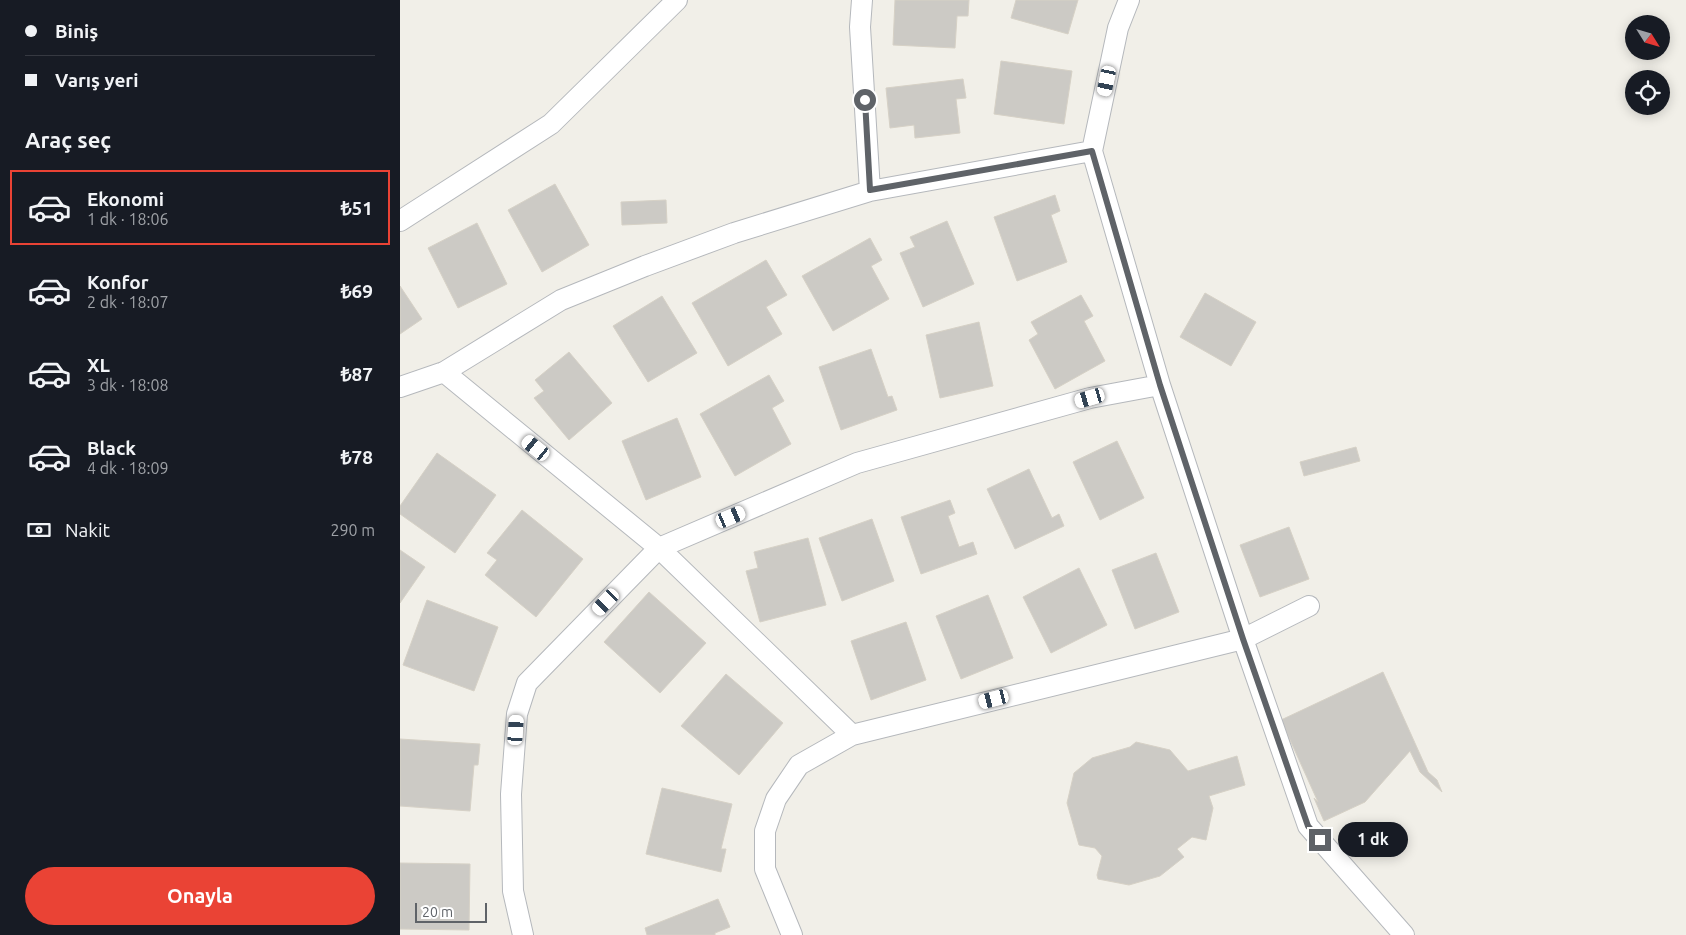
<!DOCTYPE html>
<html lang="tr">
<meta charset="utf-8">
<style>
:root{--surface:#171b24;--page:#242831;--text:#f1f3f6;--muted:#9ea1a6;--line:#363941;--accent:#ea4335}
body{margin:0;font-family:Ubuntu,sans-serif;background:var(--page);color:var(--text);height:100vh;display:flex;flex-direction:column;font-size:19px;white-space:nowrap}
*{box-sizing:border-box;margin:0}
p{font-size:16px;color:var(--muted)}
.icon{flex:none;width:28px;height:28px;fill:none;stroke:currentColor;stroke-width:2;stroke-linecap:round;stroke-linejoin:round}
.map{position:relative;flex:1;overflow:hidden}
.drawer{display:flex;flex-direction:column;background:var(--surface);width:400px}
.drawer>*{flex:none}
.banner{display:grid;align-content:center;height:110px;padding:0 25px;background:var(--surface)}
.needle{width:32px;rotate:127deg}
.fabs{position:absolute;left:1225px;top:15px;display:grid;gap:10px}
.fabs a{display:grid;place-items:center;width:45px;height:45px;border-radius:50%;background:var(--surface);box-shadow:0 2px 12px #0003;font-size:25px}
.scale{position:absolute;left:15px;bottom:12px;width:72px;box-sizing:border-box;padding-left:5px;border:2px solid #5f6368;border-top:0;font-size:14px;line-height:18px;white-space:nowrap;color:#5f6368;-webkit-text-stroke:4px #fff;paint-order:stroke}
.end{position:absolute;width:22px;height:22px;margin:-11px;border:6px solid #5f6368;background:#fff;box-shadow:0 0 0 2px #fff}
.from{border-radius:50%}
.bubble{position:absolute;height:35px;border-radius:18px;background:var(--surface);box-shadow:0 2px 12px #0003;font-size:16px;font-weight:600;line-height:35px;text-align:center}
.car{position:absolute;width:15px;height:30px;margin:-15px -8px;border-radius:6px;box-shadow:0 0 4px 1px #0007;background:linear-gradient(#fff 24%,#345 0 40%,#fff 0 76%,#345 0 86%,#fff 0)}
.banner b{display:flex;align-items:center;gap:18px;height:48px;font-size:19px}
.banner b+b{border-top:1px solid var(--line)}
.banner i{width:12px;height:12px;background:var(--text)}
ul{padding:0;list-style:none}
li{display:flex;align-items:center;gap:15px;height:75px;margin:0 10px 8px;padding:0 15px;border:2px solid transparent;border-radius:0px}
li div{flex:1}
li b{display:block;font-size:19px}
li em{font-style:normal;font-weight:600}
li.active{border-color:var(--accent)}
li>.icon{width:45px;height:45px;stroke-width:1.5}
h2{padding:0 25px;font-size:22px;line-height:60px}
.pay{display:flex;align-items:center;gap:12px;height:55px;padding:0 25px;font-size:19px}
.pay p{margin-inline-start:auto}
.primary-button{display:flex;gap:10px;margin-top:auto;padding:10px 25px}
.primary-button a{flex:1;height:58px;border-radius:30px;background:var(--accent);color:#fff;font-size:20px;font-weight:600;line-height:58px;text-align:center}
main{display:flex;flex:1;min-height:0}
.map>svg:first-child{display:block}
.building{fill:#cccac5;stroke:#d6d1c6}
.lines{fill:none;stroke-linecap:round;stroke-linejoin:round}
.minor-casing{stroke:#b5b8bc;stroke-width:22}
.minor{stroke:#fff;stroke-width:20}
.route{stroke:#5f6368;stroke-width:6}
</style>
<main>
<section class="drawer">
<div class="banner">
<b><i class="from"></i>Biniş</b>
<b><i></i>Varış yeri</b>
</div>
<h2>Araç seç</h2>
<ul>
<li class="active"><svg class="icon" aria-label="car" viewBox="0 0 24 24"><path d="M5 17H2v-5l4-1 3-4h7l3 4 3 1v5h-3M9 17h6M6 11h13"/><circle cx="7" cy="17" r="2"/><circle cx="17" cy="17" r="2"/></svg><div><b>Ekonomi</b><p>1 dk · 18:06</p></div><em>₺51</em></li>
<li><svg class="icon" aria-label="car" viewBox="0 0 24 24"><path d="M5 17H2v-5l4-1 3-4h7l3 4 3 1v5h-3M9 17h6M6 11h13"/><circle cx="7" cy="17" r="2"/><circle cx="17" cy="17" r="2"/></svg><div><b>Konfor</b><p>2 dk · 18:07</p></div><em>₺69</em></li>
<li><svg class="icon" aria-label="car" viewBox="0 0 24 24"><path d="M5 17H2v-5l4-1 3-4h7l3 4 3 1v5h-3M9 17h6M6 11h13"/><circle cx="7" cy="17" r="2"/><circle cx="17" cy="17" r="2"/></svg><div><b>XL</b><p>3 dk · 18:08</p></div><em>₺87</em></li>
<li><svg class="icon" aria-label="car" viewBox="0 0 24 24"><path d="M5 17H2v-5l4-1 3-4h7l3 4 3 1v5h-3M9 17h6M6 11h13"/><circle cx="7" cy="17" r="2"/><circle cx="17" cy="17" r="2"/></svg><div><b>Black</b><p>4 dk · 18:09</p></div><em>₺78</em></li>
</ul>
<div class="pay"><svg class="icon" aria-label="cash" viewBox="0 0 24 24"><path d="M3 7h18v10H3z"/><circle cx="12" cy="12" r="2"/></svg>Nakit<p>290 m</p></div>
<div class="primary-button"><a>Onayla</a></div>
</section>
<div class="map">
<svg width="1286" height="935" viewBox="0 0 1286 935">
<rect width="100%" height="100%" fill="#f1efe8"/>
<path class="building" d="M495,0H569L568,16H557L555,48L493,45Z
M616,0H678L668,34L611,18Z
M601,61L672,71L664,124L594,114Z
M563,79L566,98L556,99L560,133L515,138L514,125L490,128L486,88Z
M155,184L189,245L142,272L108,210Z
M655,195L660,211L651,215L667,262L617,281L594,217Z
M266,200L267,223L222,225L221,202Z
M547,221L574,284L523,307L500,253L515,247L510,237Z
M77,223L107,284L58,308L28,248Z
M470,238L482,260L471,266L489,299L433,331L402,276Z
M366,260L387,295L366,307L382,334L328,366L292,303Z
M0,286L22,319L0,334Z
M805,293L856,322L831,366L780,337Z
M681,295L693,316L684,321L705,361L655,389L629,340L638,334L631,322Z
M262,296L297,353L248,382L213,326Z
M579,322L593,386L540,398L526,335Z
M471,349L488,397L492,396L497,410L441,430L419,367Z
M169,352L212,403L169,440L134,398L144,391L135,380Z
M369,375L384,401L372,408L391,444L335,476L300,414Z
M277,418L301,477L246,500L222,441Z
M717,441L744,498L700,520L673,462Z
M956,447L960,461L904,476L900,462Z
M37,453L96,495L55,553L0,514V506Z
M629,469L652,518L659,514L664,526L615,549L587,489Z
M550,500L555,513L548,516L559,547L573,542L577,554L521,574L501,517Z
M122,510L183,559L136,617L85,575L97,560L87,553Z
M472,519L494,581L442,601L419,538Z
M889,527L909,579L860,597L840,545Z
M408,538L426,605L360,622L346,571L358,568L354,552Z
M0,550L25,567L0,603Z
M756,553L779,612L735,629L712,570Z
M679,568L707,625L651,653L623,597Z
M249,592L306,643L260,693L204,642Z
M588,595L613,658L561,679L536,616Z
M27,600L98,627L74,691L3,665Z
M506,622L526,680L471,700L451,641Z
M983,672L1028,772L1037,780L1042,792L1020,772L1010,751L965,802L924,821L914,798L918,802L881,720Z
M326,674L383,723L339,775L281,726Z
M0,739L80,744L78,765H74L70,811L0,806Z
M736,742L770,750L788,771L837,756L845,785L809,796L813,808L806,840L792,837L777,849L784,857L760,876L729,885L698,879L697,875L702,856L695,848L679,845L667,803L674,773L692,758L730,747Z
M262,788L332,804L321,849H326L321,872L246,854Z
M0,863L70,864L69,930L0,929Z
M318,899L330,927L315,933V935H247L245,928Z"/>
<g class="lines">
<defs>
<path id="minor" d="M462,0L460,27L470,191
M0,221L151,124L277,0
M44,372L259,548L452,735
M760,385L843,639L908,826L1004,935
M0,387L44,372L161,300L245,266L334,233L470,191L692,151
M123,935L113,891L111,794L117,714L127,683L259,548L457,463L690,398L760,385L692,151L718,28L729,0
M392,935L365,869V831L376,799L399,765L452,735L843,639L909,606"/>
</defs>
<use href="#minor" class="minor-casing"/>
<use href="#minor" class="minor"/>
</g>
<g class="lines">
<path class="route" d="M465,100L470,190L692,151L760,385L843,639L908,826L920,840"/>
</g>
</svg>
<div class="fabs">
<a><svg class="needle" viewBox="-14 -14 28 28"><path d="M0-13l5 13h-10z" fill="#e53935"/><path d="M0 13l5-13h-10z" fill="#9ea1a6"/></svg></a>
<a><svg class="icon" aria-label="locate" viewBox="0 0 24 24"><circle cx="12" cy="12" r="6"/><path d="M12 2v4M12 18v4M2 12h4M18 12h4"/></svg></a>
</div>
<div class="scale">20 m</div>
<i class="end from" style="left:465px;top:100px"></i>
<i class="end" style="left:920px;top:840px"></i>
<div class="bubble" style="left:938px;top:822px;width:70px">1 dk</div>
<i class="car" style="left:707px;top:81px;rotate:192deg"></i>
<i class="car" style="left:690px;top:398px;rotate:254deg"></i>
<i class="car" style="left:136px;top:448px;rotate:309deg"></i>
<i class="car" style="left:331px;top:517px;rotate:67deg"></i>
<i class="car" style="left:206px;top:602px;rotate:224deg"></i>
<i class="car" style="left:594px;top:699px;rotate:256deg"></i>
<i class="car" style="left:116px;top:730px;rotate:4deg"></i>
</div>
</main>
